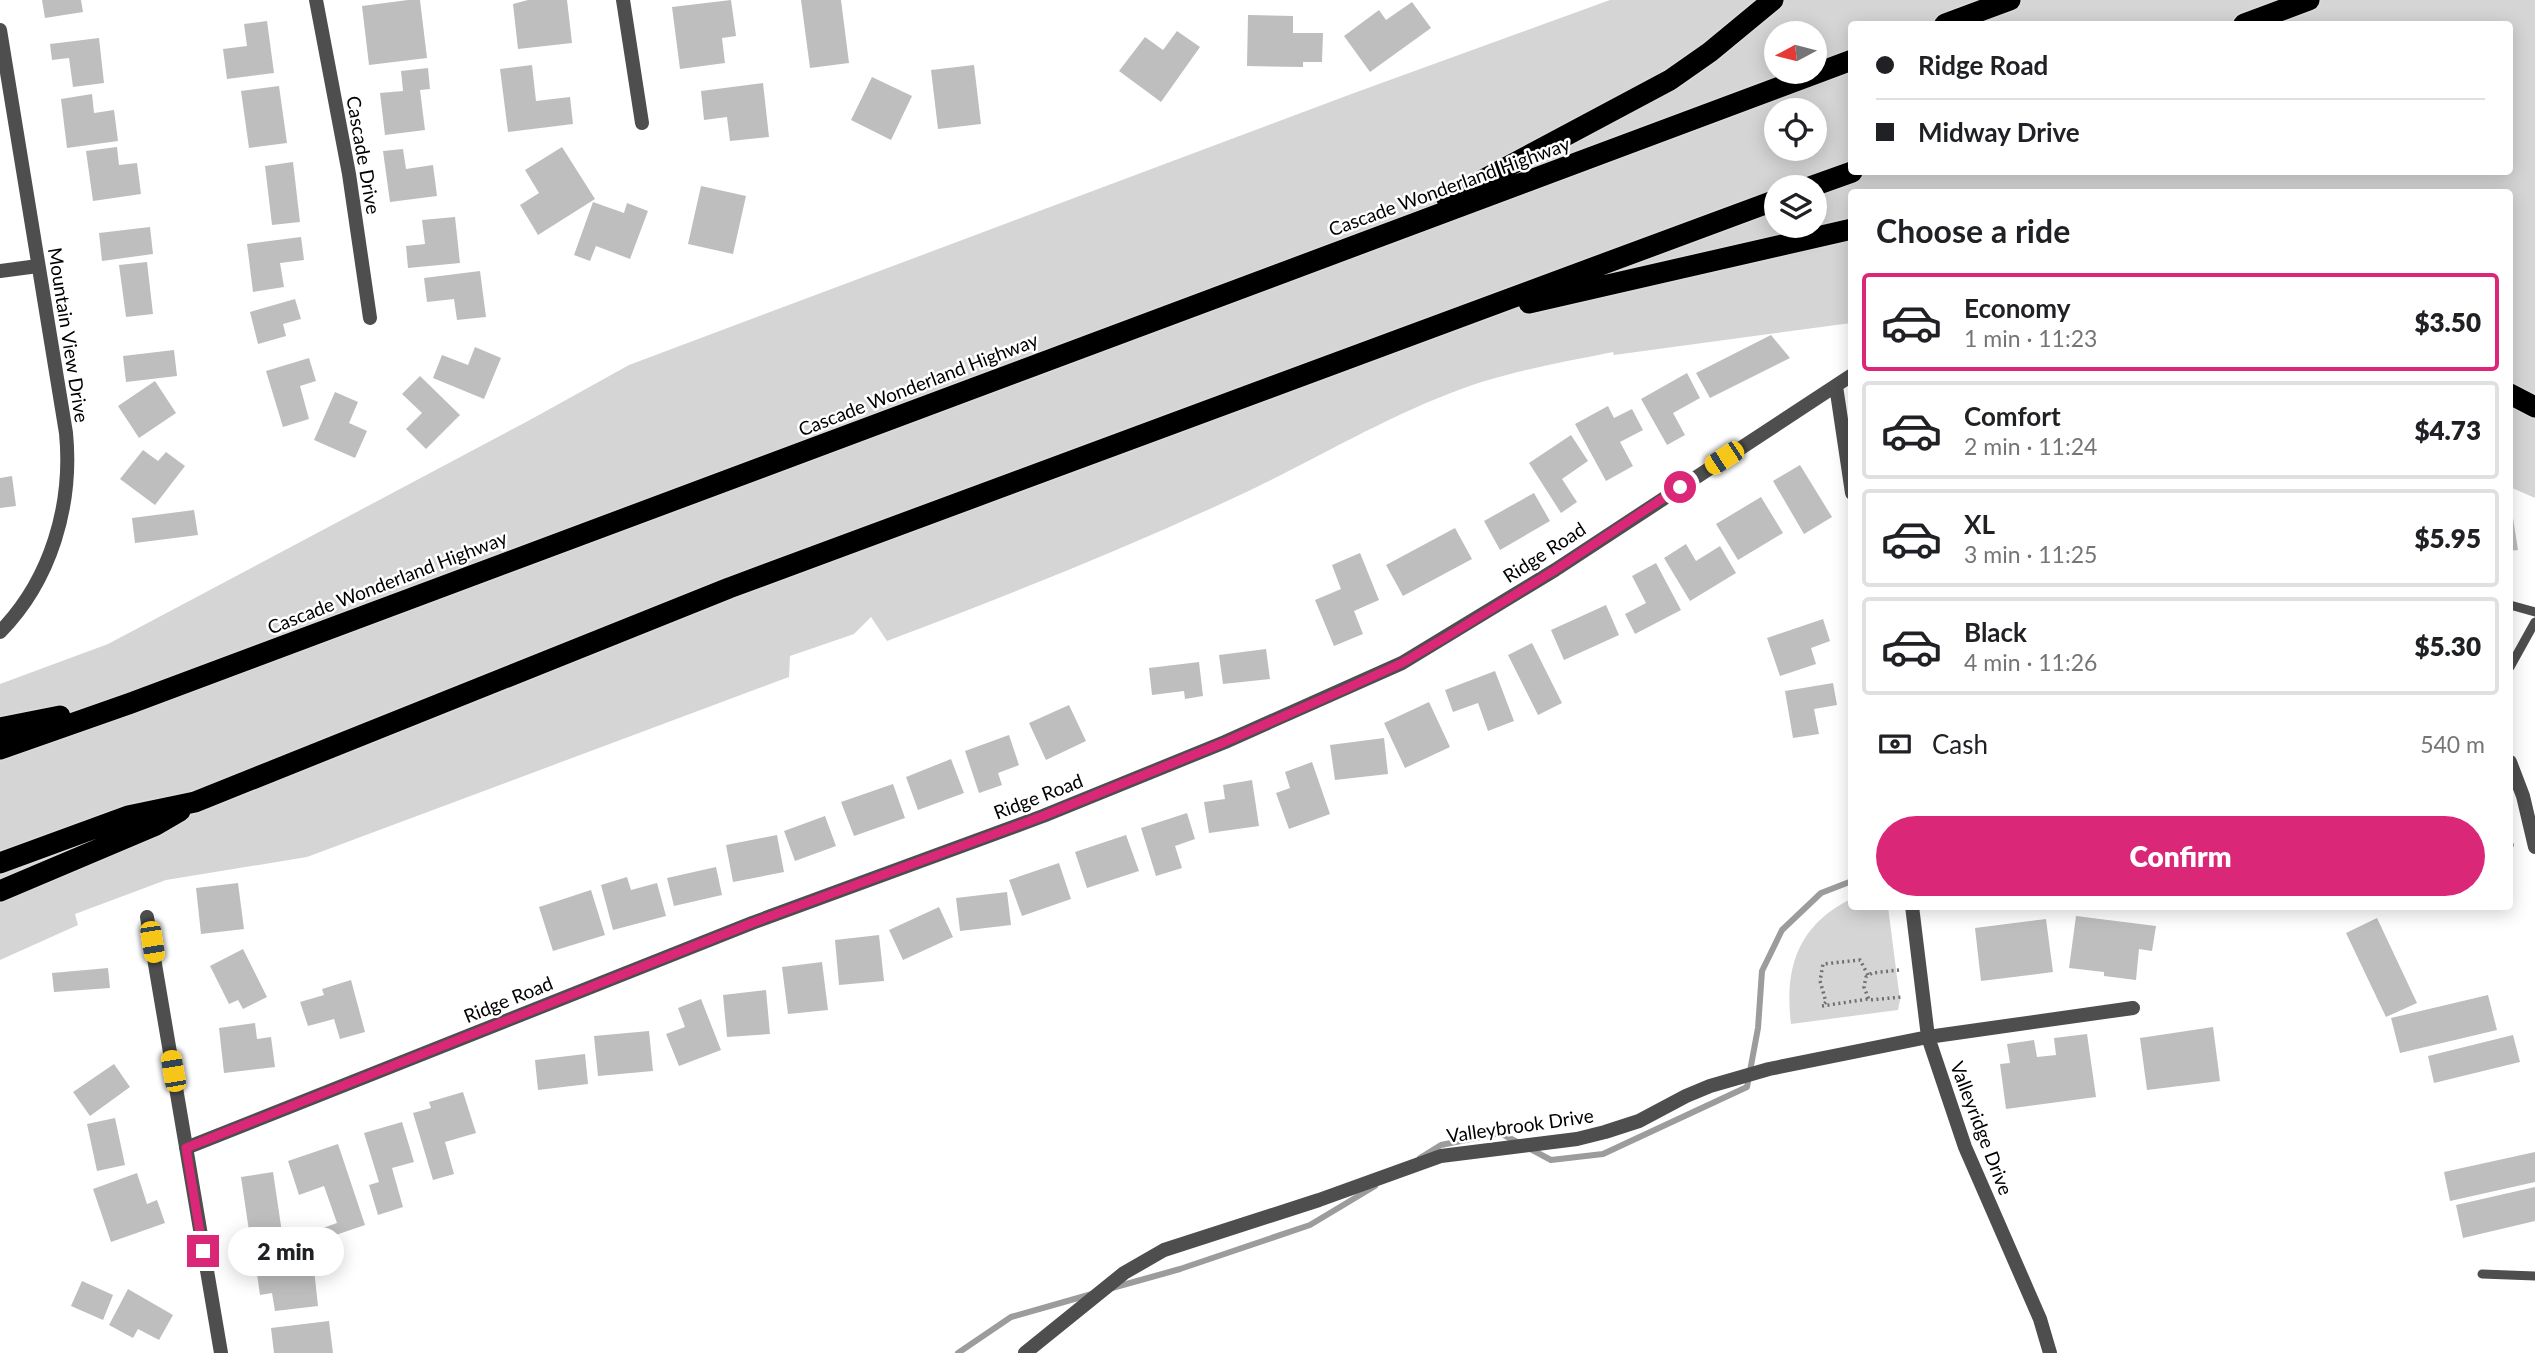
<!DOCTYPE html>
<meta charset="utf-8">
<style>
:root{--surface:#fff;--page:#f6f6f6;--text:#202124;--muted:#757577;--line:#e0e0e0;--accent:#db2777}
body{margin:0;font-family:Lato,sans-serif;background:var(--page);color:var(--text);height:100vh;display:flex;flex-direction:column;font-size:26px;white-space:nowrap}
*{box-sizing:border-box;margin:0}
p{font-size:23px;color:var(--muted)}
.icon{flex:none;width:38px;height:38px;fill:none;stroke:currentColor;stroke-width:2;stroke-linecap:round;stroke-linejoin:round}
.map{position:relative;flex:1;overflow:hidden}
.details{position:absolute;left:1848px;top:189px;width:665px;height:721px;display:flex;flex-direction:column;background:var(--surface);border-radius:7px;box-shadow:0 4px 18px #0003}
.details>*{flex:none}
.top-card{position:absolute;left:1848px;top:21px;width:665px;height:154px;border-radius:7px;box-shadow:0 4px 18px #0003;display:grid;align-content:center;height:154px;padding:0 28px;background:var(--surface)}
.needle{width:46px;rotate:263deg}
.controls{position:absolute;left:1764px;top:21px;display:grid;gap:14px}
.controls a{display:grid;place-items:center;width:63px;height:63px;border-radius:50%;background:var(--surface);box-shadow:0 4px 18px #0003;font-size:35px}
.end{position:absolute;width:32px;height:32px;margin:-16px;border:9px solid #db2777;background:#fff;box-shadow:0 0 0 4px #fff}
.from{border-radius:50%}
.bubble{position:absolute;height:49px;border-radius:24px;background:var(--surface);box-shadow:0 4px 18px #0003;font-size:23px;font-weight:800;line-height:49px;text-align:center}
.car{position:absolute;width:21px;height:42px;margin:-21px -10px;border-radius:9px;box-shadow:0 0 5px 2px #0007;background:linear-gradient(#f5c518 24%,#345 0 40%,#f5c518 0 76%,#345 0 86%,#f5c518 0)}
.top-card b{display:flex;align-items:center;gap:24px;height:66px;font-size:26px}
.top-card b+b{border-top:2px solid var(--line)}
.top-card i{width:18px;height:18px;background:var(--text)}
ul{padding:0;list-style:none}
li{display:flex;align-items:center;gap:21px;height:98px;margin:0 14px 10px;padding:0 14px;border:4px solid var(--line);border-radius:7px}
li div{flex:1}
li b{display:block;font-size:26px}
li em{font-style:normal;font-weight:800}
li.on{border-color:var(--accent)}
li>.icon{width:63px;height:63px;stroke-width:1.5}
h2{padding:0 28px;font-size:32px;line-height:84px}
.pay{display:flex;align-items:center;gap:18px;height:77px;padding:0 28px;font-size:26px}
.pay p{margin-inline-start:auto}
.primary-button{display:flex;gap:14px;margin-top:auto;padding:14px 28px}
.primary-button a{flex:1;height:80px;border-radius:42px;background:var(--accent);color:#fff;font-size:28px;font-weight:800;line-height:80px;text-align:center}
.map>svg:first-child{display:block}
.green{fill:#d5d5d5;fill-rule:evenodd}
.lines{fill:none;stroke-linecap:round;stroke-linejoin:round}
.stream{stroke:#9c9c9c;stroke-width:6}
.building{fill:#bebebe}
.motorway-casing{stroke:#dbdbdb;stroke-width:24}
.path{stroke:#707070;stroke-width:3.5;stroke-dasharray:2 3.5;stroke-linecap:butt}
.service{stroke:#4e4e4e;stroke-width:9}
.minor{stroke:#4e4e4e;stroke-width:14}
.tertiary{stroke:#4e4e4e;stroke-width:14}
.motorway{stroke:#000;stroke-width:21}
.route{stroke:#db2777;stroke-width:9}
.labels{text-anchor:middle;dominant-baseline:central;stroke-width:5;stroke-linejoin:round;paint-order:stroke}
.street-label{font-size:19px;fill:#000;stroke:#fff}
</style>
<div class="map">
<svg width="2535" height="1353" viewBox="0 0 2535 1353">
<rect width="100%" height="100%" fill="#fff"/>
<path class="green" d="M1610,0H2535V498L2510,487V192H1852L1851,323L1614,355L1613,352C1563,362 1511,371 1464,388C1381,418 1305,466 1225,502C1114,553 1001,598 887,641L871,617L854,634L790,656L789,677L307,857L166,880L75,914L78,925L0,960V684L108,644L528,421L629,365L1354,93ZM1852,24H2510V172H1852ZM1776,33H1815V72H1776ZM1776,110H1815V149H1776ZM1776,187H1815V226H1776Z
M1851,899L1852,906L1888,907L1900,1000L1898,1010L1791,1024C1784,968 1798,925 1851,899Z"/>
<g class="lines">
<path class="stream" d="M2510,845H2511
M1420,1158L1441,1145L1500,1133L1551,1160L1603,1154L1747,1087L1758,1028L1762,971L1782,930L1821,893L1852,881
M1112,1288L1180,1269L1310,1225L1375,1186
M958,1353L1011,1317L1092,1294"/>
</g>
<path class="building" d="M42,0H81L83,12L45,18Z
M408,0H420L427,58L369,65L362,6Z
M528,0H567L572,43L518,49L513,4Z
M731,0L736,36L722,38L725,63L680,69L672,7Z
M801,0H841L849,63L810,68Z
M1412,2L1431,28L1370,72L1344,36L1379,10L1386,20Z
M1248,15L1293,16V33H1323L1322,62H1303V67L1247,66Z
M267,21L274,73L227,79L223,49L247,46L244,24Z
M1177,31L1200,47L1161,102L1119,71L1145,37L1163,50Z
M99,38L104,83L73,87L69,58L52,60L50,44Z
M532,65L536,101L570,97L573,124L508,132L500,69Z
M974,65L981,124L938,129L931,70Z
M428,68L430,89L420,90L425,130L385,135L380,93L403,91L401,71Z
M872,77L912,96L891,140L851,120Z
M763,83L769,137L730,141L727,117L704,120L701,91Z
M279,86L287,143L249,148L241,91Z
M92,94L94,113L114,110L118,141L67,148L61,99Z
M117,147L119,165L137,163L141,194L93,201L86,151Z
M562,147L595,199L538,235L520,205L539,193L525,170Z
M403,149L406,169L433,165L437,196L390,202L383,151Z
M293,162L300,222L272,225L265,166Z
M701,186L746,196L733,254L688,244Z
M593,202L624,213L627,203L648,211L630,259L596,246L590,261L574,255Z
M455,217L460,263L408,268L406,246L425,244L422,220Z
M150,227L153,254L102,261L99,233Z
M301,237L304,260L280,263L284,287L253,292L247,244Z
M147,262L153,314L126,317L119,265Z
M480,271L486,317L457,320L454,299L427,302L424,278Z
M295,299L301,319L283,324L286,336L258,344L250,312Z
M1771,335L1790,358L1710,398L1696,373Z
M475,347L501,358L484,399L433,378L442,355L468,365Z
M174,350L177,376L126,382L123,356Z
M309,358L316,381L300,386L309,419L283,427L266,371Z
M1687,373L1700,398L1673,413L1685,435L1667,445L1641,399Z
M420,376L460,415L426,449L406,429L422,413L402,394Z
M155,381L176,413L139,438L118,406Z
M335,392L358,402L349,423L367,431L355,458L314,440Z
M1608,406L1614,418L1632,409L1643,430L1620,442L1633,466L1606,481L1575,424Z
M1571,435L1588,461L1562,479L1577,502L1561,513L1529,463Z
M143,450L158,461L166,452L185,466L155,505L120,479Z
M1800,465L1832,517L1804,534L1773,481Z
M12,476L16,506L0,508V478Z
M1534,493L1550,521L1500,550L1484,521Z
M1761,497L1783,533L1738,560L1716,524Z
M194,510L198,535L135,543L132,518Z
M2510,518H2513L2518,550L2510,551Z
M1455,528L1472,559L1403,596L1386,565Z
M1686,544L1696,561L1720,546L1736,573L1690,601L1664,558Z
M1360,553L1379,600L1354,611L1363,634L1334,646L1315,600L1341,589L1332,565Z
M1656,563L1681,610L1635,634L1625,614L1646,603L1632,576Z
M1606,605L1619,635L1564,660L1551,630Z
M1823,619L1830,641L1811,648L1816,664L1780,676L1767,638Z
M1532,643L1562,703L1538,715L1508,655Z
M1266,649L1270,679L1223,684L1219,655Z
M1199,662L1203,696L1185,699L1184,691L1152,695L1149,668Z
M1495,671L1514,721L1488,731L1478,703L1453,712L1445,690Z
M1833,683L1837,705L1814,709L1819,734L1793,738L1785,691Z
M1429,702L1450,747L1405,768L1384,723Z
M1069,705L1086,741L1046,760L1029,723Z
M1009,735L1019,765L998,773L1002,785L979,793L965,751Z
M1384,738L1388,774L1335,780L1330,745Z
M951,759L964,793L918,810L906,777Z
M1312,762L1330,814L1289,829L1276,793L1290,788L1285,772Z
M1252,780L1259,826L1209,833L1204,802L1225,799L1223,785Z
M893,784L905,818L854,836L841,802Z
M1187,813L1195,839L1175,846L1182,868L1156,876L1141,828Z
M825,816L836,846L795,861L784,831Z
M777,835L784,872L733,882L726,845Z
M1126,835L1139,871L1087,888L1075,852Z
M1059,863L1071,899L1022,916L1009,880Z
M716,867L722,895L674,906L667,878Z
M627,877L631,890L657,883L666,916L613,930L601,885Z
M238,883L244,929L201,934L196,888Z
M591,890L605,935L553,951L539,907Z
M1007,892L1011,925L960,931L956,898Z
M939,907L953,937L903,960L889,930Z
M2076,916L2156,926L2152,951L2139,949L2136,980L2104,976V972L2069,968Z
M2377,918L2417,1003L2386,1017L2346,933Z
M2046,919L2053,972L1981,981L1975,928Z
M879,935L884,981L839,985L835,940Z
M243,949L267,997L243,1009L238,1000L229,1004L210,966Z
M822,962L828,1010L788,1014L782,967Z
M108,968L110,988L54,992L52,973Z
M351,980L365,1032L340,1039L334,1019L308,1026L300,1002L324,995L322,989Z
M766,990L770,1034L727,1037L723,995Z
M2488,995L2497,1030L2400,1053L2391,1018Z
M701,999L721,1050L679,1066L666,1034L685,1027L678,1008Z
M255,1023L257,1039L271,1037L275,1067L224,1073L219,1028Z
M2213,1027L2220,1081L2147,1090L2140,1038Z
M649,1031L653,1071L598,1076L594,1036Z
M2087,1034L2096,1097L2006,1109L2000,1064L2010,1063L2007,1044L2034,1040L2037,1057L2056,1055L2054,1038Z
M2513,1035L2520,1062L2434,1083L2428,1056Z
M585,1054L588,1084L538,1090L535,1060Z
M114,1064L130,1087L90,1116L73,1092Z
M463,1092L476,1133L445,1142L454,1174L433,1180L413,1113L431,1108L429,1102Z
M115,1118L125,1165L97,1171L87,1124Z
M402,1122L414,1162L392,1168L403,1207L378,1215L369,1185L379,1182L364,1133Z
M338,1144L365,1225L321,1240L317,1230L337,1223L324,1186L299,1195L288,1161Z
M2535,1152V1182L2450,1201L2444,1172Z
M273,1172L284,1246L252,1251L241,1177Z
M137,1173L147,1204L157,1200L165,1223L111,1242L93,1189Z
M2535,1187V1221L2463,1238L2456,1205Z
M313,1260L318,1306L275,1311L272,1293L260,1295L256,1267Z
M82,1281L113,1295L103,1320L71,1306Z
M128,1289L173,1315L159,1340L138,1329L133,1338L109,1325Z
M329,1321L333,1353H274L271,1328Z"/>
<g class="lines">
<defs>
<path id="motorway" d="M1945,24L2010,0
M2244,24L2309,0
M1810,187L1852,172
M1447,199L1670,80L1710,52L1773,0
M1529,303L1852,229
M2510,394L2535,407
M0,728L60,716
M0,749L131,703L1852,60
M0,863L128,816L195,802L729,588L1776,200
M0,891L156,825L180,811"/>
</defs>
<use href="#motorway" class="motorway-casing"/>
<path class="path" d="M1899,970L1872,973L1866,977L1864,987L1869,1000L1902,997
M1868,975L1860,960L1823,964L1820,981L1826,1002L1822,1006L1868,999"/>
<path class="service" d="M2510,605L2535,612
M2510,667L2535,622
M2482,1274L2535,1276"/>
<path class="minor" d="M316,0L349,174L370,318
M623,0L642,123
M0,271L38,266
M1836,386L1852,493
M2510,762L2523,796L2535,847
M1912,906L1928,1037L1965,1147L2040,1319L2050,1353
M147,917L221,1353
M186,1148L752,923L1043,816L1225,742L1402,663L1555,570L1852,375
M1025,1353L1124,1273L1164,1250L1319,1200L1441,1156L1577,1139L1605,1132L1639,1121L1686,1096L1710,1086L1769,1069L1928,1037L2133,1008"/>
<path class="tertiary" d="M0,30L66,433C73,505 51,580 0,632"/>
<use href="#motorway" class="motorway"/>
</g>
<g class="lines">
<path class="route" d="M203,1251L186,1148L752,923L1043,816L1225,742L1345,689L1402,663L1446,637L1555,570L1680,487"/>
</g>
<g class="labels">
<g class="street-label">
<text transform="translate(364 155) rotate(80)">Cascade Drive</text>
<text transform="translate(1449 186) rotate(-20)">Cascade Wonderland Highway</text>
<text transform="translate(69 335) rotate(81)">Mountain View Drive</text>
<text transform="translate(918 384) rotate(-21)">Cascade Wonderland Highway</text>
<text transform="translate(1544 552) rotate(-33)">Ridge Road</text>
<text transform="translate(387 582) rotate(-21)">Cascade Wonderland Highway</text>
<text transform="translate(1038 796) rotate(-21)">Ridge Road</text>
<text transform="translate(508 999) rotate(-22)">Ridge Road</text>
<text transform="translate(1520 1125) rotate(-8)">Valleybrook Drive</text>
<text transform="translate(1982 1128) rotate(69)">Valleyridge Drive</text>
</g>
</g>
</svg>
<div class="controls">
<a><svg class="needle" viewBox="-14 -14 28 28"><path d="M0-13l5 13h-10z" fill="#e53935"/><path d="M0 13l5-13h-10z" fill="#757577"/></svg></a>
<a><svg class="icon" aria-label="locate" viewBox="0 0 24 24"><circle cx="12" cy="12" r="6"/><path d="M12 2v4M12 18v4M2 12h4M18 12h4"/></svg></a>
<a><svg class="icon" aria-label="layers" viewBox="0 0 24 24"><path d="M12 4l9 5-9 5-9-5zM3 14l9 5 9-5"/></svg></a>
</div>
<i class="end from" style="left:1680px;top:487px"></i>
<i class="end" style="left:203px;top:1251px"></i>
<div class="bubble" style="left:228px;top:1227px;width:116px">2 min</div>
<i class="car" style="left:1724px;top:458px;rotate:237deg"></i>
<i class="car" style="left:152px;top:942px;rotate:171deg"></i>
<i class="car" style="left:173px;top:1071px;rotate:350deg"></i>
<div class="top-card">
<b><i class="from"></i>Ridge Road</b>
<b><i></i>Midway Drive</b>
</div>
<section class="details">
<h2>Choose a ride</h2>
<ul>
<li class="on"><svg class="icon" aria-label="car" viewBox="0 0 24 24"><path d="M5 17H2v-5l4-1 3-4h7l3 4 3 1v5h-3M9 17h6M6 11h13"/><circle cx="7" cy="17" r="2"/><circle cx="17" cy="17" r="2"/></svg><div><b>Economy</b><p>1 min · 11:23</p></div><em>$3.50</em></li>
<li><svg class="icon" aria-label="car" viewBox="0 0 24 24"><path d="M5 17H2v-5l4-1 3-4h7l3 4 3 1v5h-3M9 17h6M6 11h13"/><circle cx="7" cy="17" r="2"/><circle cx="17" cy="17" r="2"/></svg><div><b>Comfort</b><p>2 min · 11:24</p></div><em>$4.73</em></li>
<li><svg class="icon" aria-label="car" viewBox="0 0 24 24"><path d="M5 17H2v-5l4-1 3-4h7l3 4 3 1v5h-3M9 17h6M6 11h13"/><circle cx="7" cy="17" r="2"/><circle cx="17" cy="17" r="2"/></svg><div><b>XL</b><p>3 min · 11:25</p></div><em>$5.95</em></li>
<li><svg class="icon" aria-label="car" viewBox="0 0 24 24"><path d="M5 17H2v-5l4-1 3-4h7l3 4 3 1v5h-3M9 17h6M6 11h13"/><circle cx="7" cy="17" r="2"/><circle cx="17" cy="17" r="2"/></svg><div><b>Black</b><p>4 min · 11:26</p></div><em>$5.30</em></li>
</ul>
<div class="pay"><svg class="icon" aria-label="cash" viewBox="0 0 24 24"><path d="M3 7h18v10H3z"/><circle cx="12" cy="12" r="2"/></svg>Cash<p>540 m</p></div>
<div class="primary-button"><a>Confirm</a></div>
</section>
</div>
